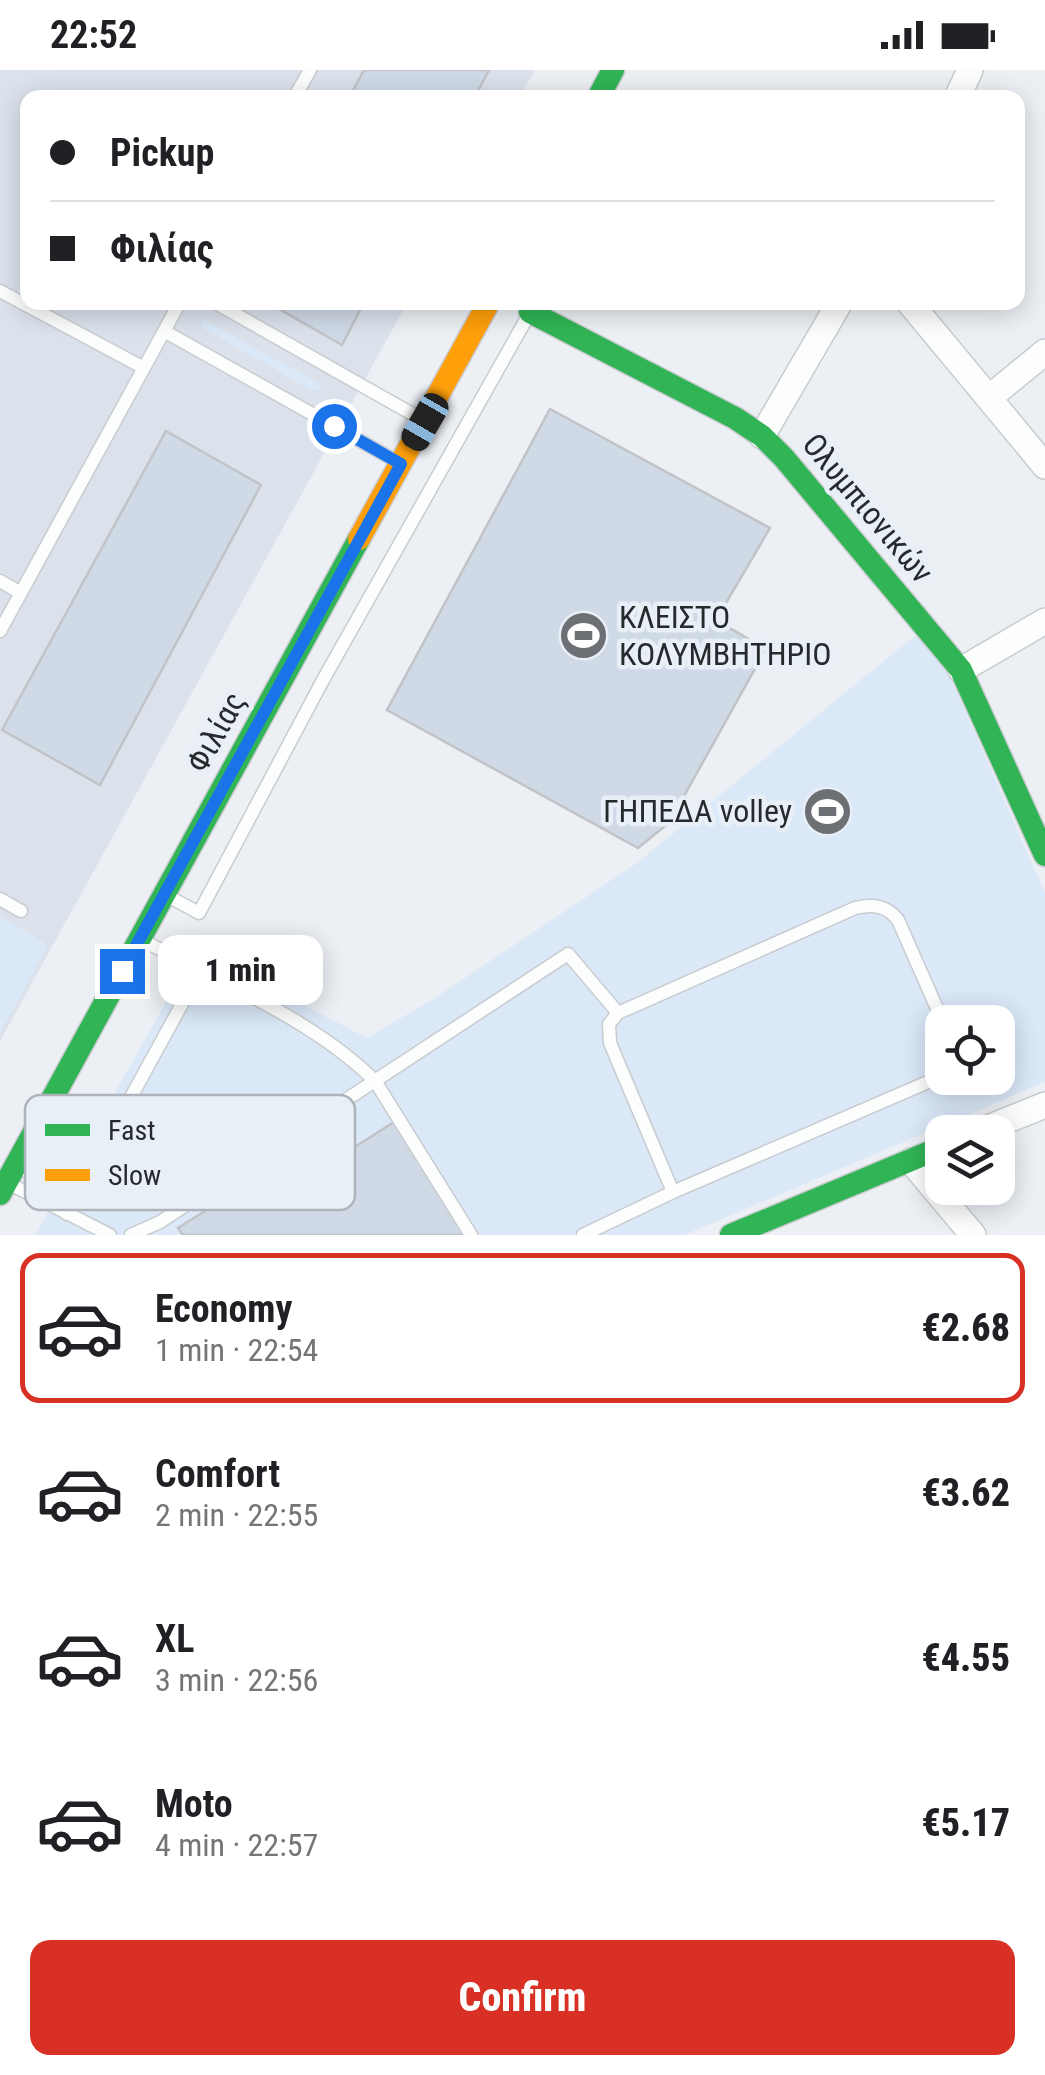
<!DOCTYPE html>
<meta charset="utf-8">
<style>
:root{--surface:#fff;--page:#f6f6f6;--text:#202124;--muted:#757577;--line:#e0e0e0;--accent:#d93025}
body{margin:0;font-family:"Roboto Condensed",sans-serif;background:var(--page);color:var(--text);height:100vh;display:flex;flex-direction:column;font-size:38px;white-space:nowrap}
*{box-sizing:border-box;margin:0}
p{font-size:32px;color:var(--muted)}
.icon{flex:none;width:55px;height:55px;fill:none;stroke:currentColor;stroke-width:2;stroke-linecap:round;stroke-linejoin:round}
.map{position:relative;height:1165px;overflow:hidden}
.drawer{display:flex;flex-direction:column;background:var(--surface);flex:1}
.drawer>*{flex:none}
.guide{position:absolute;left:20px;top:20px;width:1005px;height:220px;border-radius:20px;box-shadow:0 5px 25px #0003;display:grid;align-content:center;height:220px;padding:0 30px;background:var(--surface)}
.controls{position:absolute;left:925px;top:935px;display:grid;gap:20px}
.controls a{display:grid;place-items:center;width:90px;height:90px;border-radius:20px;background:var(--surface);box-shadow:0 5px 25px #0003;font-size:50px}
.end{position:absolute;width:45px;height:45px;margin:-22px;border:12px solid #1a73e8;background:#fff;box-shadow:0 0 0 5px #fff}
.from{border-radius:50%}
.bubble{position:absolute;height:70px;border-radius:20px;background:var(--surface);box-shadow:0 5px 25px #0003;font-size:32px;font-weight:800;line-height:70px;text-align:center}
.car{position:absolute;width:30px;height:60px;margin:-30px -15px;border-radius:12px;box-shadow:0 0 8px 2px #0007;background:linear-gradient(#222 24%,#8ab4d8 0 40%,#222 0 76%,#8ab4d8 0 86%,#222 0)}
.guide b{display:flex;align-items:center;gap:35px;height:95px;font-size:38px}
.guide b+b{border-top:2px solid var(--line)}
.guide i{width:25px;height:25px;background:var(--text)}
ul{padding:18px 0 0;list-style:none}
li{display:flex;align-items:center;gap:30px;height:150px;margin:0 20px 15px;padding:0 10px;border:5px solid transparent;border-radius:20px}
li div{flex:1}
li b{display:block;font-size:38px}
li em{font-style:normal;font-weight:800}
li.active{border-color:var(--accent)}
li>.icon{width:90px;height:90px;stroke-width:1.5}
.cta{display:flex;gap:20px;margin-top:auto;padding:20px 30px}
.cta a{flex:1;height:115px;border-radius:20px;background:var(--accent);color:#fff;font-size:40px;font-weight:800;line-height:115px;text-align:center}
.status{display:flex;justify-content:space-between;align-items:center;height:70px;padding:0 50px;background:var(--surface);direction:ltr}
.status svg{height:28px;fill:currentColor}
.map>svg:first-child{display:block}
.built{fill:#dbe2ec}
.green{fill:#dae8f8;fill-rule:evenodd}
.building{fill:#d0dae7;stroke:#c1c3c6;stroke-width:2.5}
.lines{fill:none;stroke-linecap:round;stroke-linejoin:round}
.lane-casing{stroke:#c9cbcf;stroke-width:15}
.street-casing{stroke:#c9cbcf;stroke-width:28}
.fast-casing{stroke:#c9cbcf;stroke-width:25}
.slow-casing{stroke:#c9cbcf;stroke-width:25}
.lane{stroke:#fcfdfd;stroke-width:12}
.street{stroke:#fcfdfd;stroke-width:25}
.fast{stroke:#30b455;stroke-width:22}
.slow{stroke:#ff9f0a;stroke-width:22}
.route{stroke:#1a73e8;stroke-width:12}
.labels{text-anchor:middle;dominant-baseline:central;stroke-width:9;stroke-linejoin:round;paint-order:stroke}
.street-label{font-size:32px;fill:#272a2d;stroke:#e8eff7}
.poi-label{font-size:32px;fill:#272a2d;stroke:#e8eff7;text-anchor:start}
.key{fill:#e8eff7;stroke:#aeb4ba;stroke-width:2.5}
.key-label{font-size:28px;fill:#272a2d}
</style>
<div class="status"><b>22:52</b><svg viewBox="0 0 49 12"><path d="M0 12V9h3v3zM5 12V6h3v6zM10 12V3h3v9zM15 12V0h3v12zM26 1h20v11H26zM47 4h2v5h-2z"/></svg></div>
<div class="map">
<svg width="1045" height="1165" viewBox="0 0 1045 1165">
<rect width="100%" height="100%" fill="#eceff4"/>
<path class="built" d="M0,0H535L519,27L28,28V232L407,233L0,971Z"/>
<path class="green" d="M202,249L319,313L320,319L313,321L201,257Z
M917,564L948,602L1045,823V1012L684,1165H35L196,879L367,968L432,930L637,793ZM942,952H998V1008H942Z
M0,846L48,875L0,963Z"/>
<path class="building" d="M364,0H489L474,28H349Z
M267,232H364L342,275Z
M550,339L770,458L716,550L766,579L669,753L638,778L387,640Z
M166,361L261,415L100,715L2,660Z
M394,1052L465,1165H183L178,1158L333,1060L347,1082Z"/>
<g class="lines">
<defs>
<path id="lane" d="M294,28L310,0
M0,221L144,298
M214,232L423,350
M164,261L398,392
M0,511L21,523
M0,561L180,232
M166,825L199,843L323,610L528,246
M0,829L21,841
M144,871C220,912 314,950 375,1011L471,1165
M618,943L855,838C873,834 886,835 898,850L943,952
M17,1096L76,1128
M10,1114L110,1165
M67,1144L200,901
M131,1165L160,1152L568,884L618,943L609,954L610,973L673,1122
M583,1165L673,1122L942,1006"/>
<path id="street" d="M957,28L970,0
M909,232L1045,396
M989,328L1045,282
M762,366L840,232
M961,600L1045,551
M978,1062L1045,1035
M911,1091L973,1165"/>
<path id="fast" d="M598,28L613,0
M530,242L735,348L762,366L784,388L961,600L1045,785
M0,1124L359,469
M731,1165L942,1077"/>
<path id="slow" d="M359,469L489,232"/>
</defs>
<use href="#lane" class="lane-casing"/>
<use href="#street" class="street-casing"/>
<use href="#fast" class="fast-casing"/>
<use href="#slow" class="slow-casing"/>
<use href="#lane" class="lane"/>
<use href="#street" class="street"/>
<use href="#fast" class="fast"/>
<use href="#slow" class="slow"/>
</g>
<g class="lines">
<path class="route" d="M122,901L401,394L334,356"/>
</g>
<defs>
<symbol id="stadium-disc" viewBox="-11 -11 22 22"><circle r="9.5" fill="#6c6f73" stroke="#e8eff7"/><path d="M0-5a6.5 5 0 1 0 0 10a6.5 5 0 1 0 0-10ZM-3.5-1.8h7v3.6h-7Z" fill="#fff"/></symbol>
</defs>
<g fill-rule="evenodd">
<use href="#stadium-disc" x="556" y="538" width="55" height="55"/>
<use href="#stadium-disc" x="800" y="714" width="55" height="55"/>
</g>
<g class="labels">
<g class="street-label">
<text transform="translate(868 438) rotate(50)">Ολυμπιονικών</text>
<text transform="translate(216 662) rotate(-61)">Φιλίας</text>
</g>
<g class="poi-label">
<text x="619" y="547">ΚΛΕΙΣΤΟ<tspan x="619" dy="37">ΚΟΛΥΜΒΗΤΗΡΙΟ</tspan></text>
<text x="792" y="741" text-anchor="end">ΓΗΠΕΔΑ volley</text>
</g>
</g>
<rect x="25" y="1025" width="330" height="115" rx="15" class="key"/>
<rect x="45" y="1054" width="45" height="12" fill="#30b455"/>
<rect x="45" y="1099" width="45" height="12" fill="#ff9f0a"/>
<g class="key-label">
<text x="108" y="1070">Fast</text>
<text x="108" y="1115">Slow</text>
</g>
</svg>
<div class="controls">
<a><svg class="icon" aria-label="locate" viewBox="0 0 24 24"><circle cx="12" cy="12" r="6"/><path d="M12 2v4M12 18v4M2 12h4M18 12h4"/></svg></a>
<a><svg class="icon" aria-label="layers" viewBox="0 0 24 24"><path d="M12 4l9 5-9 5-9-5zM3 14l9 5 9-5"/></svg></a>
</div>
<i class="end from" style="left:334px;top:356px"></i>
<i class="end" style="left:122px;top:901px"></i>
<div class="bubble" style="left:158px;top:865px;width:165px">1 min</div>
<i class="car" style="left:425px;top:352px;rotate:210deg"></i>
<div class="guide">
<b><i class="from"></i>Pickup</b>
<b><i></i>Φιλίας</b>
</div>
</div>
<section class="drawer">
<ul>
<li class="active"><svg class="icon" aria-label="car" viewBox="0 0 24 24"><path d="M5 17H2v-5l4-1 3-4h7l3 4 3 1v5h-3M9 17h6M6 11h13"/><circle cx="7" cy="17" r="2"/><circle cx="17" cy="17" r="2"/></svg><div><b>Economy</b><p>1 min · 22:54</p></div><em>€2.68</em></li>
<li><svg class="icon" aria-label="car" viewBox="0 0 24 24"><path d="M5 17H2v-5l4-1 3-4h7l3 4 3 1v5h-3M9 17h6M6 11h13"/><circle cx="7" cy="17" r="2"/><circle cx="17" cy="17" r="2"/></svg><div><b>Comfort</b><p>2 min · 22:55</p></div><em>€3.62</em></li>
<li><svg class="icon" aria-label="car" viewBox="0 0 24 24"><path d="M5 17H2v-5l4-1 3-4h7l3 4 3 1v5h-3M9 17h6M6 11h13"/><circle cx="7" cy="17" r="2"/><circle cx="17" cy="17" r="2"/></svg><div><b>XL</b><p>3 min · 22:56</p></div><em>€4.55</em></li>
<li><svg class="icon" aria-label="car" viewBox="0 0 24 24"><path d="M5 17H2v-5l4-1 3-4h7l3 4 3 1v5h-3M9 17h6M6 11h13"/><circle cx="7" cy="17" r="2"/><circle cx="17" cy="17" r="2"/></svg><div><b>Moto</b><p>4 min · 22:57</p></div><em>€5.17</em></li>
</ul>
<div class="cta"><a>Confirm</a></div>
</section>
